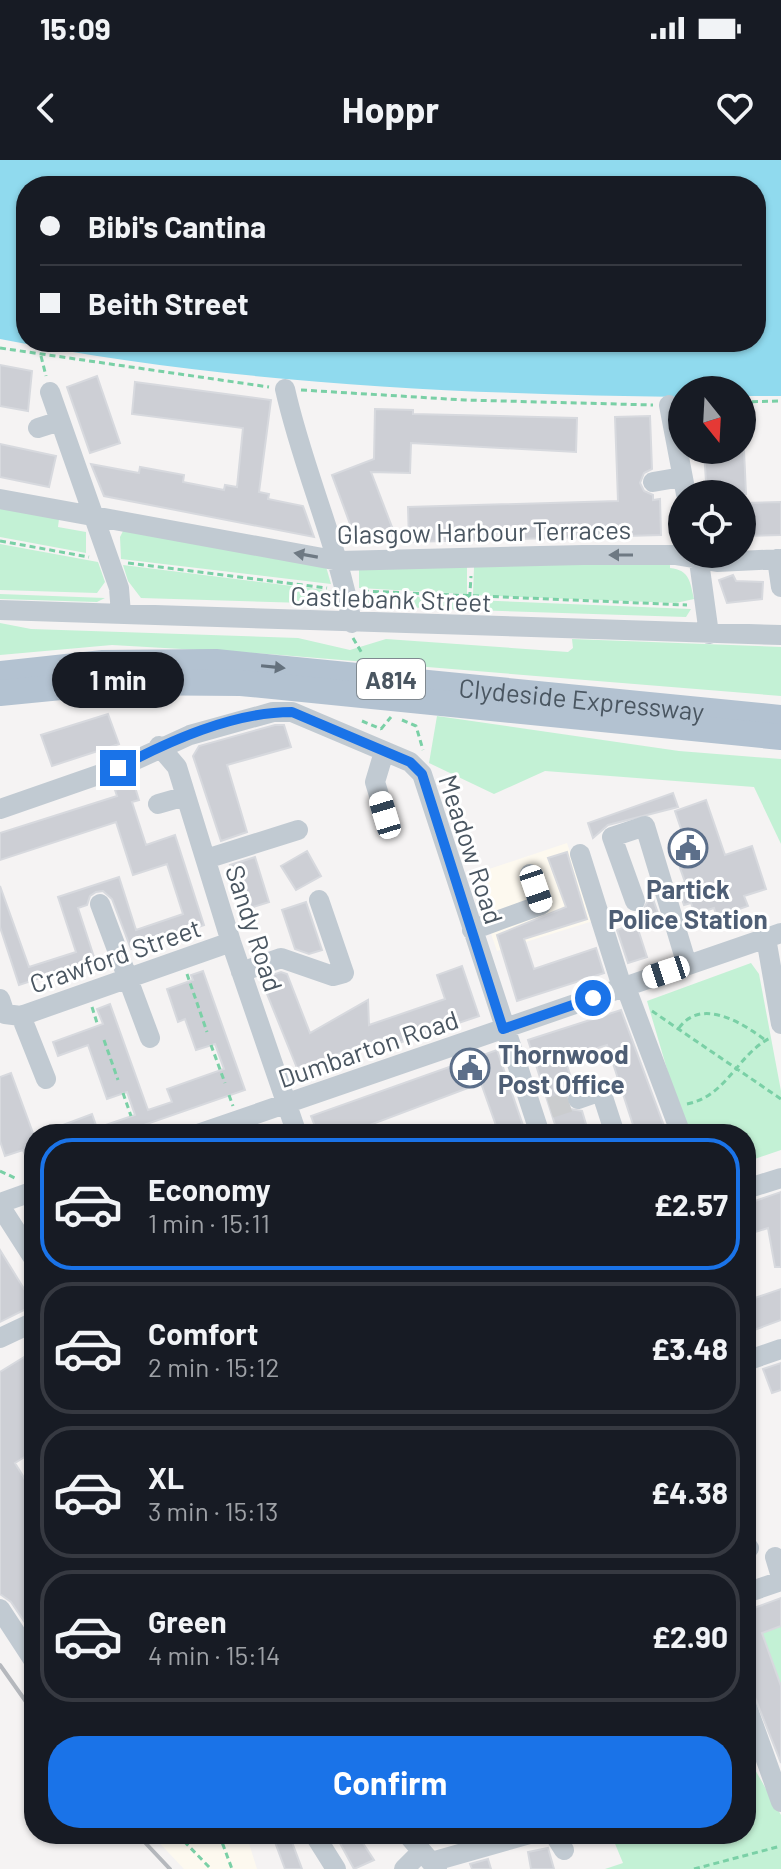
<!DOCTYPE html>
<meta charset="utf-8">
<style>
:root{--surface:#171b24;--page:#242831;--text:#f1f3f6;--muted:#9ea1a6;--line:#363941;--accent:#1a73e8}
body{margin:0;font-family:Barlow,sans-serif;background:var(--page);color:var(--text);height:100vh;display:flex;flex-direction:column;font-size:30px;white-space:nowrap}
*{box-sizing:border-box;margin:0}
p{font-size:26px;color:var(--muted)}
.icon{flex:none;width:44px;height:44px;fill:none;stroke:currentColor;stroke-width:2;stroke-linecap:round;stroke-linejoin:round}
.map{position:relative;flex:1;overflow:hidden}
.sheet{position:absolute;left:24px;top:964px;width:732px;height:720px;display:flex;flex-direction:column;background:var(--surface);border-radius:32px;box-shadow:0 2px 6px #0004}
.sheet>*{flex:none}
.banner{position:absolute;left:16px;top:16px;width:750px;height:176px;border-radius:32px;box-shadow:0 2px 6px #0004;display:grid;align-content:center;height:176px;padding:0 24px;background:var(--surface)}
.needle{width:52px;rotate:162deg}
.tools{position:absolute;left:668px;top:216px;display:grid;gap:16px}
.tools a{display:grid;place-items:center;width:88px;height:88px;border-radius:50%;background:var(--surface);box-shadow:0 2px 6px #0004;font-size:40px}
.end{position:absolute;width:36px;height:36px;margin:-18px;border:10px solid #1a73e8;background:#fff;box-shadow:0 0 0 4px #fff}
.from{border-radius:50%}
.bubble{position:absolute;height:56px;border-radius:28px;background:var(--surface);box-shadow:0 2px 6px #0004;font-size:26px;font-weight:700;line-height:56px;text-align:center}
.car{position:absolute;width:24px;height:48px;margin:-24px -12px;border-radius:10px;box-shadow:0 0 6px 2px #0007;background:linear-gradient(#fff 24%,#345 0 40%,#fff 0 76%,#345 0 86%,#fff 0)}
.banner b{display:flex;align-items:center;gap:28px;height:76px;font-size:30px}
.banner b+b{border-top:2px solid var(--line)}
.banner i{width:20px;height:20px;background:var(--text)}
ul{padding:14px 0 0;list-style:none}
li{display:flex;align-items:center;gap:24px;height:132px;margin:0 16px 12px;padding:0 8px;border:4px solid var(--line);border-radius:32px}
li div{flex:1}
li b{display:block;font-size:30px}
li em{font-style:normal;font-weight:700}
li.active{border-color:var(--accent)}
li>.icon{width:72px;height:72px;stroke-width:1.5}
.cta{display:flex;gap:16px;margin-top:auto;padding:16px 24px}
.cta a{flex:1;height:92px;border-radius:32px;background:var(--accent);color:#fff;font-size:32px;font-weight:700;line-height:92px;text-align:center}
.status{display:flex;justify-content:space-between;align-items:center;height:56px;padding:0 40px;background:var(--surface);direction:ltr}
.status svg{height:22px;fill:currentColor}
header{display:flex;justify-content:space-between;align-items:center;height:104px;padding:0 24px;background:var(--surface);font-size:36px;font-weight:700}
.map>svg:first-child{display:block}
.commercial{fill:#fdf9ef}
.green{fill:#c3f1d5}
.water{fill:#90daee;fill-rule:evenodd}
.building{fill:#cdcfd5;stroke:#d7d9de;stroke-width:2}
.lines{fill:none;stroke-linecap:round;stroke-linejoin:round}
.minor-tunnel{stroke:#caccce;stroke-width:20;stroke-dasharray:20 10;stroke-linecap:butt}
.path{stroke:#7ad0a6;stroke-width:3;stroke-dasharray:6 4;stroke-linecap:butt}
.minor{stroke:#c1cad2;stroke-width:20}
.major{stroke:#b3c2d1;stroke-width:26}
.rail{stroke:#b5b8bd;stroke-width:4}
.oneway{fill:#6e7983}
.oneway2{fill:#64717d}
.route{stroke:#1a73e8;stroke-width:10}
.labels{text-anchor:middle;dominant-baseline:central;stroke-width:6;stroke-linejoin:round;paint-order:stroke}
.shield{fill:#fff;stroke:#808990;stroke-width:2}
.shield-label{font-size:24px;font-weight:bold;fill:#4a5661}
.street-label{font-size:26px;fill:#4a5661;stroke:#fff}
.service-label{font-size:26px;font-weight:bold;fill:#4e5e75;stroke:#fff}
</style>
<div class="status"><b>15:09</b><svg viewBox="0 0 49 12"><path d="M0 12V9h3v3zM5 12V6h3v6zM10 12V3h3v9zM15 12V0h3v12zM26 1h20v11H26zM47 4h2v5h-2z"/></svg></div>
<header><svg class="icon" aria-label="back" viewBox="0 0 24 24"><path d="M15 5l-7 7 7 7"/></svg>Hoppr<svg class="icon" aria-label="heart" viewBox="0 0 24 24"><path d="M12 20l-8-8c-3-5 5-10 8-4 3-6 11-1 8 4z"/></svg></header>
<div class="map">
<svg width="781" height="1709" viewBox="0 0 781 1709">
<rect width="100%" height="100%" fill="#f5f3f3"/>
<path class="commercial" d="M567,683L593,761L497,791L471,715Z
M151,1674H246L257,1709H184Z"/>
<path class="green" d="M0,348L59,359L58,367L86,372V393L0,377Z
M124,369L325,403L331,424L121,399L120,377Z
M0,384L98,402L105,422L97,433L0,430Z
M670,400V408C690,410 690,422 694,439L676,443L473,435L474,407Z
M123,405L333,431L338,444L141,438L128,421Z
M359,405L467,406V434L359,428Z
M359,433L466,440L465,450L362,445Z
M0,434L105,438L97,442L0,439Z
M473,440L691,449L686,457L472,450Z
M0,463L31,469L298,478L350,490L386,479L568,492L573,488L572,479L781,487V536L268,494L112,485L0,495Z
M437,556L679,591L781,599V684L754,627L545,611L494,634L429,603Z
M751,803L759,814L781,931V990L746,1002V974H686L647,841Z
M781,1466V1526L762,1473Z
M746,1594L781,1655V1709H605L623,1703L611,1674H746Z"/>
<path class="water" d="M0,0H781V236H742V230H682V237C454,234 224,223 0,179ZM26,26H756V182H26Z"/>
<path class="building" d="M0,205L32,211L28,251L0,246Z
M97,216L120,283L90,293L67,227Z
M135,222L271,240L259,332L269,334L268,339L303,346L314,377L104,336L91,304L139,313L140,307L184,315L183,322L224,330L225,325L237,327L243,268L132,254Z
M375,249L413,250V254L577,258L576,292L411,283L410,313L371,312L395,375L379,381L377,375L357,383L332,315L374,299Z
M650,256L652,309L644,313L640,323L644,331L653,335V340L660,339L661,375L409,382L408,347L618,341L615,257Z
M0,284L56,296L49,327L0,317Z
M704,290H744L746,334H714V322H706Z
M781,342V375L742,376V343Z
M733,415L736,421L763,422L762,439L727,443L719,420Z
M108,554L119,584L52,606L41,575Z
M275,565H284L291,587L227,605L247,672L221,681L193,596L199,586Z
M134,624L139,640L132,642L146,685L175,675L204,765L131,789L112,739L103,731L96,732L90,736L87,745L78,748L95,800L19,825L0,767V726L29,807L76,792L58,737L119,717L136,770L183,754L167,704L133,715L116,662L0,700V673L117,636L115,630Z
M673,633L678,647L608,665L593,678L588,663Z
M706,640L725,695L752,686L766,729L744,736L748,746L717,757L714,748L695,754L691,743L684,745L677,725L685,722L680,708L693,704L675,651Z
M307,691L321,716L296,730L281,706Z
M567,692L587,759L524,779L534,809L596,788L604,813L517,841L497,775L566,747L548,698Z
M255,697L269,742L244,750L230,705Z
M653,739L659,756L645,760L642,751L648,741Z
M306,742L322,790L309,794L295,789L282,750Z
M636,763L647,797L628,803L617,770Z
M462,806L479,856L390,886L387,877L297,908L261,819L281,812L287,814L310,873L368,840L369,865L445,839L437,815Z
M203,811L245,930L118,974H39L92,954L97,968L135,955L127,932L107,939L88,885L58,896L53,882L103,864L97,849L110,844L148,950L172,942L167,929L224,909L215,884L196,890L185,859L178,862L167,829L193,820L191,815Z
M621,850L667,974H636L607,885L565,899L574,927L568,931L566,942L570,949L582,951L589,974H558L528,880Z
M497,890L526,974H499L481,923L346,974H318L311,956Z
M11,913L34,976V1016L23,990L5,996L0,981V917Z
M781,1032V1107H775L768,1068L746,1075V1044Z
M0,1090L34,1145L0,1162Z
M781,1129V1160L746,1173V1141Z
M29,1194L34,1201V1291L15,1303L34,1334L32,1473L11,1442L0,1434V1212Z
M781,1203V1230L772,1233L763,1209Z
M781,1438V1466L762,1473L781,1526V1603L746,1515V1451Z
M272,1674H289L302,1709H285Z
M335,1674H357L374,1700L354,1709Z
M548,1688L554,1709H531L528,1692Z
M488,1699L491,1709H472L470,1704Z"/>
<g class="lines">
<path class="minor-tunnel" d="M550,948L578,939"/>
<path class="path" d="M0,188L269,227
M41,196L46,216
M301,230L465,240L653,245
M742,242L781,241
M0,381L89,397
M128,403L327,428
M363,431L687,445
M469,448L471,416
M353,478L363,495
M402,560L416,566L423,590
M362,561L381,569
M381,569L391,557
M187,814L207,872
M92,847L98,866
M652,851L781,939
M679,868C701,837 743,863 765,880
M104,880L118,920
M211,885L225,923
M123,933L131,956
M229,935L233,946
M687,944C727,936 737,895 770,878
M135,968L137,974
M0,1011L15,1018
M33,1295L34,1296
M32,1327L34,1326
M177,1674L211,1709
M219,1674L232,1709
M694,1709L781,1686"/>
<path class="minor" d="M285,229C303,310 337,381 352,463
M50,232L119,428L121,454
M669,245L686,334
M38,268L60,261
M653,322L682,317
M0,339L339,401L583,395H675L717,402L781,399
M698,394L709,474
M777,399L781,427
M0,450L781,475
M159,586L177,607L231,782L297,974
M384,592L375,622L385,655
M158,644L186,636
M0,649L118,608L190,575L273,552H292L410,602L422,614L540,974
M580,694L622,827
M206,699L298,670
M635,741L612,677L645,666L687,805
M100,744L150,878
M472,770L541,745L530,714
M766,778L781,864
M241,812L281,798L333,816L344,813L319,740
M625,825L681,974
M0,839L5,854L21,856L231,782
M21,856L46,919
M578,939L601,931L615,974
M198,974L781,773
M746,1029L781,1018
M0,1043L34,1031
M0,1046L34,1099
M0,1178L34,1162
M746,1201L781,1189
M746,1389L749,1388
M775,1397L781,1417
M746,1433L781,1421
M0,1449L34,1501
M746,1544L781,1642
M314,1674L336,1709
M407,1674L437,1709
M554,1674L564,1690
M431,1702L530,1674
M404,1709L421,1692"/>
<g class="major">
<path id="s1" d="M0,514L103,503L216,502L781,558"/>
<path d="M0,533L112,522L241,523L781,577"/>
</g>
<path class="rail" d="M0,1505L34,1553
M137,1674L170,1709"/>
</g>
<defs><path id="oneway-solid" d="M-6-.8H1V-3.2L6.5 0L1 3.2V.8H-6Z" transform="scale(2)"/></defs>
<g class="oneway">
<use href="#oneway-solid" transform="translate(306 395) rotate(-170)"/>
<use href="#oneway-solid" transform="translate(621 395) rotate(180)"/>
</g>
<use class="oneway2" href="#oneway-solid" transform="translate(273 507) rotate(6)"/>
<g class="lines">
<path class="route" d="M118,608C169,581 233,552 292,552L410,602L422,614L503,869L593,838"/>
</g>
<defs>
<symbol id="civic-ring" viewBox="-11 -11 22 22"><circle r="9.5" fill="#fff" stroke="#5c6f8a" stroke-width="1.5"/><path d="M-.6-6.5H3V-4.5H.6V-3L4-1V1h2V6H-6V1h2V-1L-.6-3ZM-1.2 2.5V6h2.4V2.5Z" fill="#5c6f8a"/></symbol>
</defs>
<g fill-rule="evenodd">
<use href="#civic-ring" x="666" y="666" width="44" height="44"/>
<use href="#civic-ring" x="448" y="886" width="44" height="44"/>
</g>
<g class="labels">
<rect class="shield" x="357" y="499" width="68" height="40" rx="6"/>
<g class="shield-label">
<text x="391" y="519">A814</text>
</g>
<g class="street-label">
<text transform="translate(484 371) rotate(-1)">Glasgow Harbour Terraces</text>
<text transform="translate(391 438) rotate(2)">Castlebank Street</text>
<text stroke="none"><textPath href="#s1" startOffset="584">Clydeside Expressway</textPath></text>
<text transform="translate(472 689) rotate(72)">Meadow Road</text>
<text transform="translate(255 768) rotate(72)">Sandy Road</text>
<text transform="translate(115 795) rotate(-19)">Crawford Street</text>
<text transform="translate(368 888) rotate(-19)">Dumbarton Road</text>
</g>
<g class="service-label">
<text x="688" y="728">Partick<tspan x="688" dy="30">Police Station</tspan></text>
<text x="498" y="893" text-anchor="start">Thornwood<tspan x="498" dy="30">Post Office</tspan></text>
</g>
</g>
</svg>
<div class="tools">
<a><svg class="needle" viewBox="-14 -14 28 28"><path d="M0-13l5 13h-10z" fill="#e53935"/><path d="M0 13l5-13h-10z" fill="#9ea1a6"/></svg></a>
<a><svg class="icon" aria-label="locate" viewBox="0 0 24 24"><circle cx="12" cy="12" r="6"/><path d="M12 2v4M12 18v4M2 12h4M18 12h4"/></svg></a>
</div>
<i class="end from" style="left:593px;top:838px"></i>
<i class="end" style="left:118px;top:608px"></i>
<div class="bubble" style="left:52px;top:492px;width:132px">1 min</div>
<i class="car" style="left:385px;top:655px;rotate:343deg"></i>
<i class="car" style="left:536px;top:729px;rotate:161deg"></i>
<i class="car" style="left:666px;top:812px;rotate:252deg"></i>
<div class="banner">
<b><i class="from"></i>Bibi's Cantina</b>
<b><i></i>Beith Street</b>
</div>
<section class="sheet">
<ul>
<li class="active"><svg class="icon" aria-label="car" viewBox="0 0 24 24"><path d="M5 17H2v-5l4-1 3-4h7l3 4 3 1v5h-3M9 17h6M6 11h13"/><circle cx="7" cy="17" r="2"/><circle cx="17" cy="17" r="2"/></svg><div><b>Economy</b><p>1 min · 15:11</p></div><em>£2.57</em></li>
<li><svg class="icon" aria-label="car" viewBox="0 0 24 24"><path d="M5 17H2v-5l4-1 3-4h7l3 4 3 1v5h-3M9 17h6M6 11h13"/><circle cx="7" cy="17" r="2"/><circle cx="17" cy="17" r="2"/></svg><div><b>Comfort</b><p>2 min · 15:12</p></div><em>£3.48</em></li>
<li><svg class="icon" aria-label="car" viewBox="0 0 24 24"><path d="M5 17H2v-5l4-1 3-4h7l3 4 3 1v5h-3M9 17h6M6 11h13"/><circle cx="7" cy="17" r="2"/><circle cx="17" cy="17" r="2"/></svg><div><b>XL</b><p>3 min · 15:13</p></div><em>£4.38</em></li>
<li><svg class="icon" aria-label="car" viewBox="0 0 24 24"><path d="M5 17H2v-5l4-1 3-4h7l3 4 3 1v5h-3M9 17h6M6 11h13"/><circle cx="7" cy="17" r="2"/><circle cx="17" cy="17" r="2"/></svg><div><b>Green</b><p>4 min · 15:14</p></div><em>£2.90</em></li>
</ul>
<div class="cta"><a>Confirm</a></div>
</section>
</div>
